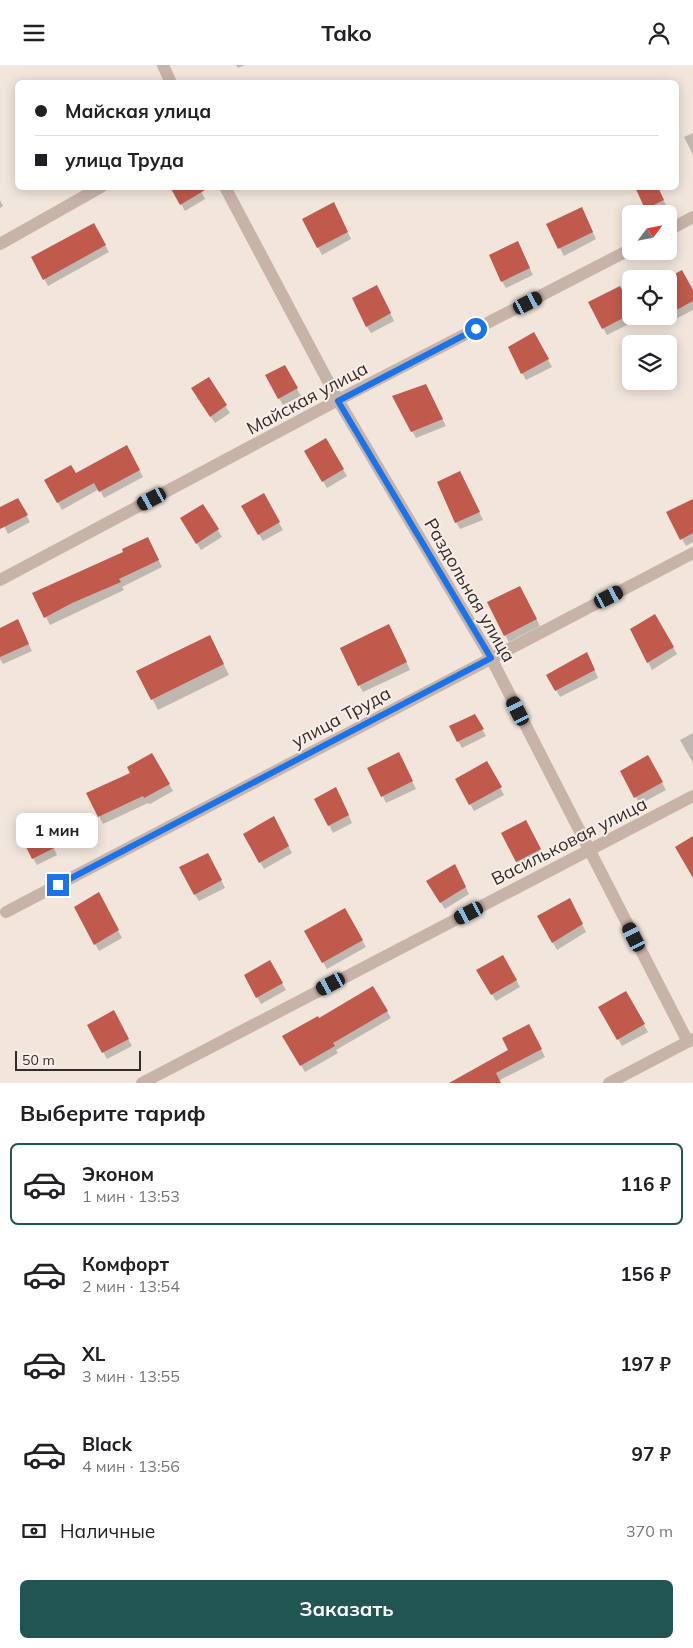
<!DOCTYPE html>
<html lang="ru">
<meta charset="utf-8">
<style>
:root{--surface:#fff;--page:#f6f6f6;--text:#202124;--muted:#757577;--line:#e0e0e0;--accent:#205552}
body{margin:0;font-family:Mulish,sans-serif;background:var(--page);color:var(--text);height:100vh;display:flex;flex-direction:column;font-size:19px;white-space:nowrap}
*{box-sizing:border-box;margin:0}
p{font-size:16px;color:var(--muted)}
.icon{flex:none;width:28px;height:28px;fill:none;stroke:currentColor;stroke-width:2;stroke-linecap:round;stroke-linejoin:round}
.map{position:relative;height:1018px;overflow:hidden}
.panel{display:flex;flex-direction:column;background:var(--surface);flex:1}
.panel>*{flex:none}
.guide{position:absolute;left:15px;top:15px;width:664px;height:110px;border-radius:8px;box-shadow:0 2px 12px #0003;display:grid;align-content:center;height:110px;padding:0 20px;background:var(--surface)}
.needle{width:32px;rotate:58deg}
.buttons{position:absolute;left:622px;top:140px;display:grid;gap:10px}
.buttons a{display:grid;place-items:center;width:55px;height:55px;border-radius:8px;background:var(--surface);box-shadow:0 2px 12px #0003;font-size:25px}
.scale{position:absolute;left:15px;bottom:12px;width:126px;box-sizing:border-box;padding-left:5px;border:2px solid #362b28;border-top:0;font-size:14px;line-height:18px;white-space:nowrap;color:#362b28;-webkit-text-stroke:4px #f9efe9;paint-order:stroke}
.end{position:absolute;width:22px;height:22px;margin:-11px;border:6px solid #1a73e8;background:#fff;box-shadow:0 0 0 2px #fff}
.from{border-radius:50%}
.bubble{position:absolute;height:35px;border-radius:8px;background:var(--surface);box-shadow:0 2px 12px #0003;font-size:16px;font-weight:700;line-height:35px;text-align:center}
.car{position:absolute;width:15px;height:30px;margin:-15px -8px;border-radius:6px;box-shadow:0 0 4px 1px #0007;background:linear-gradient(#222 24%,#8ab4d8 0 40%,#222 0 76%,#8ab4d8 0 86%,#222 0)}
.guide b{display:flex;align-items:center;gap:18px;height:48px;font-size:19px}
.guide b+b{border-top:1px solid var(--line)}
.guide i{width:12px;height:12px;background:var(--text)}
ul{padding:0;list-style:none}
li{display:flex;align-items:center;gap:15px;height:82px;margin:0 10px 8px;padding:0 10px;border:2px solid transparent;border-radius:8px}
li div{flex:1}
li b{display:block;font-size:19px}
li em{font-style:normal;font-weight:700}
li.on{border-color:var(--accent)}
li>.icon{width:45px;height:45px;stroke-width:1.5}
h2{padding:0 20px;font-size:22px;line-height:60px}
.pay{display:flex;align-items:center;gap:12px;height:55px;padding:0 20px;font-size:19px}
.pay p{margin-inline-start:auto}
.action{display:flex;gap:10px;margin-top:auto;padding:10px 20px}
.action a{flex:1;height:58px;border-radius:8px;background:var(--accent);color:#fff;font-size:20px;font-weight:700;line-height:58px;text-align:center}
header{display:flex;justify-content:space-between;align-items:center;height:65px;padding:0 20px;background:var(--surface);font-size:22px;font-weight:700}
.map>svg:first-child{display:block}
.shadow{fill:#0003}
.building{fill:#bf5a4c}
.lines{fill:none;stroke-linecap:round;stroke-linejoin:round}
.minor{stroke:#c8b3a9;stroke-width:12}
.route{stroke:#1a73e8;stroke-width:6}
.labels{text-anchor:middle;dominant-baseline:central;stroke-width:4;stroke-linejoin:round;paint-order:stroke}
.street-label{font-size:18px;fill:#362b28;stroke:#f9efe9}
</style>
<header><svg class="icon" aria-label="menu" viewBox="0 0 24 24"><path d="M4 6h16M4 12h16M4 18h16"/></svg>Tako<svg class="icon" aria-label="person" viewBox="0 0 24 24"><circle cx="12" cy="8" r="4"/><path d="M4 21q1-7 8-7t8 7"/></svg></header>
<div class="map">
<svg width="693" height="1018" viewBox="0 0 693 1018">
<rect width="100%" height="100%" fill="#f1e5dc"/>
<path class="shadow" d="M236,0H245L238,3Z
M693,68V90L684,72Z
M171,122H199L205,134L185,146Z
M636,122H657L667,142L654,149H649Z
M0,135L3,141L0,143Z
M337,146L351,174L322,190L304,154Z
M585,150L596,174L564,191L548,160Z
M94,160L109,187L48,221L33,192Z
M521,185L533,210L506,223L502,216Z
M682,207L693,227V245L670,257L667,251H669L668,214Z
M381,229L394,256L371,268L367,262Z
M624,229L631,244V251H635L637,255L607,270L603,263Z
M534,269L552,302L526,315L522,308Z
M284,301L301,331L283,340L266,311Z
M208,314L230,348L215,358L197,331Z
M429,327L446,361L416,373L412,366Z
M326,375L347,411L327,423L305,386Z
M127,382L143,412L104,433L99,424L62,445L46,416L75,410Z
M464,415L483,455L460,464L456,457Z
M264,430L283,465L263,476L243,442Z
M18,434L30,457L8,469L0,453V444Z
M693,435V477L686,481L682,474Z
M203,441L222,472L201,485L182,454Z
M151,480L162,502L122,522L124,525L50,560L34,529Z
M523,529L540,561L509,577L505,570Z
M655,551L677,589L652,605L632,564Z
M21,563L32,586L3,599L0,594V564Z
M393,568L410,605L363,627L359,620Z
M215,582L229,610L158,645L138,606Z
M591,596L598,613L560,632L548,610Z
M474,650L486,671L462,683L450,662Z
M693,668V698L680,675Z
M152,690L173,726L150,739L148,738L103,759L88,729L132,708Z
M648,692L666,725L640,739L621,706Z
M402,695L416,724L386,738L369,704Z
M487,698L504,730L474,746L456,714Z
M340,730L352,758L333,768L316,734Z
M525,757L544,791L521,803L517,796Z
M278,760L292,788L264,804L245,769Z
M46,767L57,790L37,800L33,793Z
M212,796L225,823L199,836L195,830Z
M459,808L469,829L445,844L431,823Z
M569,834L586,867L557,885L538,851Z
M103,836L122,873L99,886L95,879Z
M344,845L366,882L327,904L306,867Z
M503,892L520,922L496,936L478,906Z
M270,897L286,925L261,939L246,911Z
M373,923L391,953L336,985L338,988L305,1007L284,971L319,955Z
M625,928L648,967L622,981L600,942Z
M113,947L132,981L107,994L89,960Z
M533,968L545,992L498,1016L500,1018H460L458,1014L510,985Z"/>
<path class="building" d="M170,122H210L180,140Z
M635,122H658L664,135L645,144Z
M334,137L348,167L317,183L302,154Z
M582,142L593,167L558,184L546,159Z
M94,158L106,180L43,215L31,192Z
M518,176L530,203L501,217L489,190Z
M682,205L693,225V236L669,249V212Z
M377,220L391,248L366,262L352,233Z
M620,221L631,242V249L602,264L588,237Z
M534,267L549,294L521,309L508,282Z
M285,300L298,323L278,334L265,310Z
M209,312L227,340L210,352L191,323Z
M426,319L443,354L411,367L392,331Z
M326,373L344,404L322,417L304,386Z
M127,380L140,405L99,427L94,418L57,438L44,415L71,400L76,408Z
M460,406L480,447L455,458L437,417Z
M264,428L280,457L258,470L241,441Z
M18,433L28,450L0,464V442Z
M693,434V468L680,475L666,447Z
M203,439L219,464L196,479L180,453Z
M148,472L159,495L119,514L121,517L72,538L44,553L32,528L123,487L122,484Z
M520,521L537,554L504,571L487,537Z
M655,549L674,582L647,598L630,564Z
M18,554L29,579L0,592V563Z
M389,559L407,597L358,621L340,583Z
M210,570L224,599L151,635L136,606Z
M587,587L595,605L555,626L546,610Z
M475,649L484,664L457,677L449,661Z
M399,687L413,716L381,732L367,703Z
M152,688L170,719L144,733L143,731L98,752L86,728L130,708L127,702Z
M648,690L663,717L634,733L620,706Z
M487,696L502,722L469,740L455,714Z
M336,722L349,750L328,761L314,734Z
M274,751L289,781L259,798L243,769Z
M526,755L541,784L516,797L501,768Z
M43,759L54,783L32,794L20,770Z
M693,771V813L675,782Z
M208,788L222,815L194,830L179,802Z
M455,799L466,822L440,838L426,816Z
M99,827L119,865L94,880L74,842Z
M570,833L583,859L552,878L537,851Z
M345,843L363,875L322,898L304,866Z
M503,890L517,915L491,930L476,905Z
M270,895L283,918L256,933L244,910Z
M373,921L388,946L333,978L335,981L300,1001L282,971L318,951L319,953Z
M626,926L645,959L617,975L598,942Z
M114,945L129,974L102,988L87,960Z
M529,959L542,984L496,1008L501,1018H449L508,985L502,973Z"/>
<g class="lines">
<path class="minor" d="M163,0L171,18
M225,122L338,335L491,593L688,977
M669,165L693,152
M0,179L101,122
M0,515L338,335L631,184
M6,847L693,488
M142,1018L693,731
M609,1018L693,974"/>
</g>
<g class="lines">
<path class="route" d="M58,820L491,593L338,336L476,264"/>
</g>
<g class="labels">
<g class="street-label">
<text transform="translate(307 333) rotate(-28)">Майская улица</text>
<text transform="translate(470 525) rotate(60)">Раздольная улица</text>
<text transform="translate(341 652) rotate(-28)">улица Труда</text>
<text transform="translate(569 776) rotate(-27)">Васильковая улица</text>
</g>
</g>
</svg>
<div class="buttons">
<a><svg class="needle" viewBox="-14 -14 28 28"><path d="M0-13l5 13h-10z" fill="#e53935"/><path d="M0 13l5-13h-10z" fill="#757577"/></svg></a>
<a><svg class="icon" aria-label="locate" viewBox="0 0 24 24"><circle cx="12" cy="12" r="6"/><path d="M12 2v4M12 18v4M2 12h4M18 12h4"/></svg></a>
<a><svg class="icon" aria-label="layers" viewBox="0 0 24 24"><path d="M12 4l9 5-9 5-9-5zM3 14l9 5 9-5"/></svg></a>
</div>
<div class="scale">50 m</div>
<i class="end from" style="left:476px;top:264px"></i>
<i class="end" style="left:58px;top:820px"></i>
<div class="bubble" style="left:16px;top:748px;width:82px">1 мин</div>
<i class="car" style="left:528px;top:238px;rotate:63deg"></i>
<i class="car" style="left:152px;top:434px;rotate:242deg"></i>
<i class="car" style="left:609px;top:532px;rotate:63deg"></i>
<i class="car" style="left:518px;top:646px;rotate:333deg"></i>
<i class="car" style="left:469px;top:848px;rotate:243deg"></i>
<i class="car" style="left:634px;top:872px;rotate:333deg"></i>
<i class="car" style="left:331px;top:919px;rotate:242deg"></i>
<div class="guide">
<b><i class="from"></i>Майская улица</b>
<b><i></i>улица Труда</b>
</div>
</div>
<section class="panel">
<h2>Выберите тариф</h2>
<ul>
<li class="on"><svg class="icon" aria-label="car" viewBox="0 0 24 24"><path d="M5 17H2v-5l4-1 3-4h7l3 4 3 1v5h-3M9 17h6M6 11h13"/><circle cx="7" cy="17" r="2"/><circle cx="17" cy="17" r="2"/></svg><div><b>Эконом</b><p>1 мин · 13:53</p></div><em>116 ₽</em></li>
<li><svg class="icon" aria-label="car" viewBox="0 0 24 24"><path d="M5 17H2v-5l4-1 3-4h7l3 4 3 1v5h-3M9 17h6M6 11h13"/><circle cx="7" cy="17" r="2"/><circle cx="17" cy="17" r="2"/></svg><div><b>Комфорт</b><p>2 мин · 13:54</p></div><em>156 ₽</em></li>
<li><svg class="icon" aria-label="car" viewBox="0 0 24 24"><path d="M5 17H2v-5l4-1 3-4h7l3 4 3 1v5h-3M9 17h6M6 11h13"/><circle cx="7" cy="17" r="2"/><circle cx="17" cy="17" r="2"/></svg><div><b>XL</b><p>3 мин · 13:55</p></div><em>197 ₽</em></li>
<li><svg class="icon" aria-label="car" viewBox="0 0 24 24"><path d="M5 17H2v-5l4-1 3-4h7l3 4 3 1v5h-3M9 17h6M6 11h13"/><circle cx="7" cy="17" r="2"/><circle cx="17" cy="17" r="2"/></svg><div><b>Black</b><p>4 мин · 13:56</p></div><em>97 ₽</em></li>
</ul>
<div class="pay"><svg class="icon" aria-label="cash" viewBox="0 0 24 24"><path d="M3 7h18v10H3z"/><circle cx="12" cy="12" r="2"/></svg>Наличные<p>370 m</p></div>
<div class="action"><a>Заказать</a></div>
</section>
